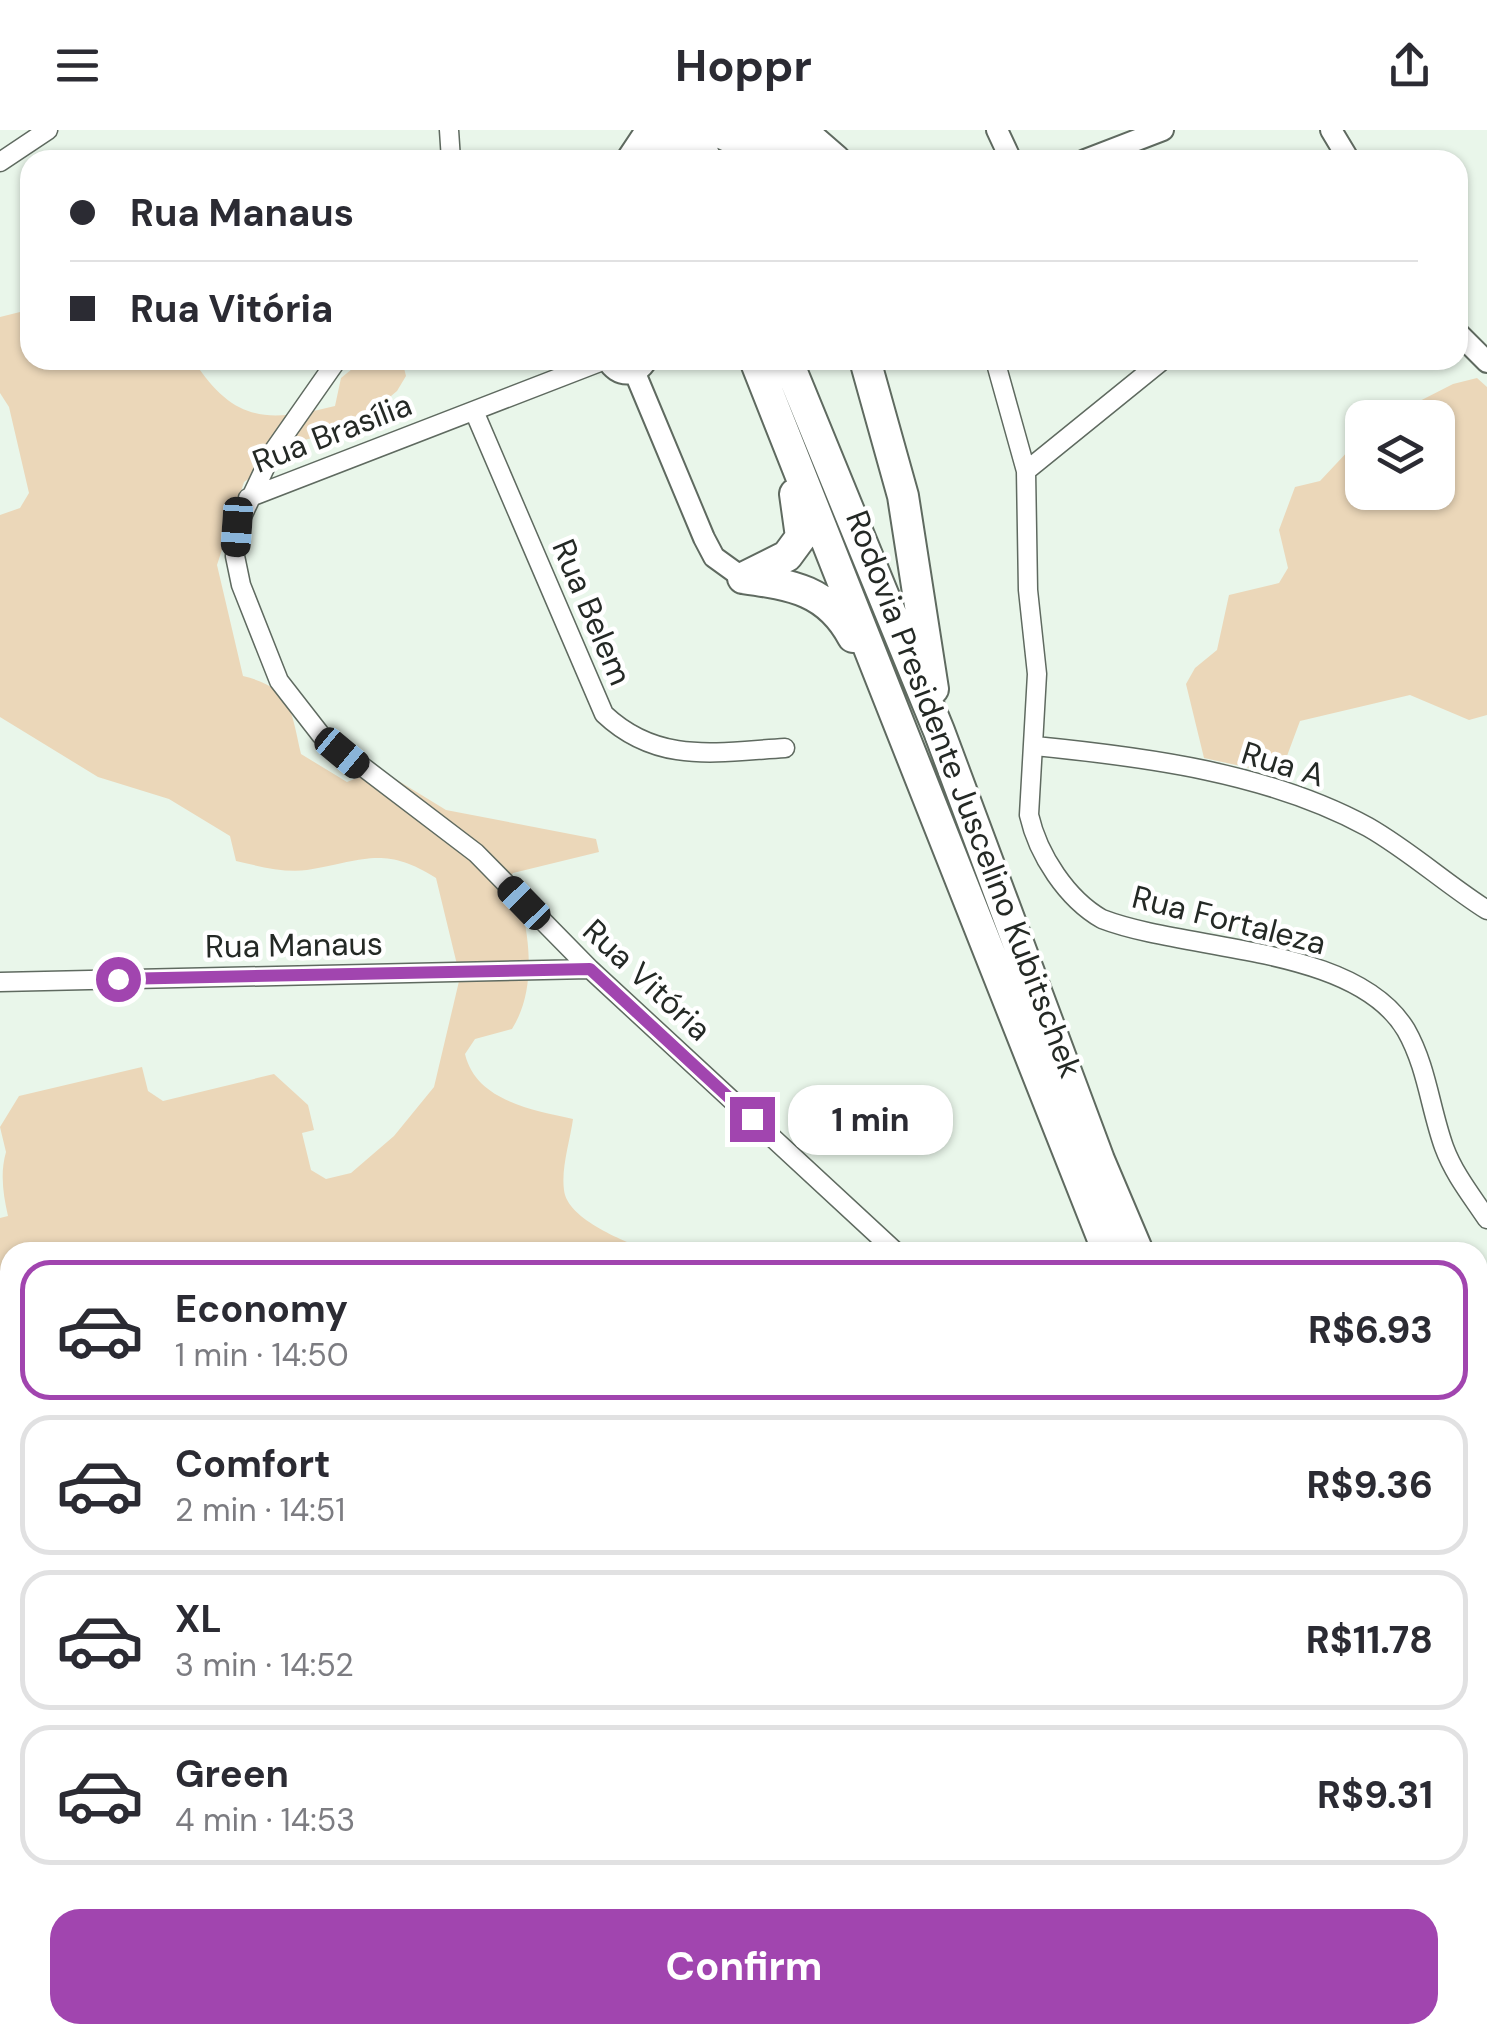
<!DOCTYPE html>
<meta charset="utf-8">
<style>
:root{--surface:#fff;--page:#f2f2f3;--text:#2b2b33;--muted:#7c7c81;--line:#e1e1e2;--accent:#a145af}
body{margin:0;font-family:"DM Sans",sans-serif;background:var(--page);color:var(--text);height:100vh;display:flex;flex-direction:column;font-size:38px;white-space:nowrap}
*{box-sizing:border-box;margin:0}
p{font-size:32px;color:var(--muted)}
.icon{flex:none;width:55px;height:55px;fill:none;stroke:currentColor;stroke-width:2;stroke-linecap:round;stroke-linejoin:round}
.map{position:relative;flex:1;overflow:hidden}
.side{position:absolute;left:0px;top:1112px;width:1488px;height:802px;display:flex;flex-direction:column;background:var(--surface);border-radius:30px 30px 0 0;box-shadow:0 2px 8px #0004}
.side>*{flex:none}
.guide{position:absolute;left:20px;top:20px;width:1448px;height:220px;border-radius:30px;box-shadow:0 2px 8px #0004;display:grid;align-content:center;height:220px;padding:0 50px;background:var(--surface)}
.controls{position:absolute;left:1345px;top:270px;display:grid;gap:20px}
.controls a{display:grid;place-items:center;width:110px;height:110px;border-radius:20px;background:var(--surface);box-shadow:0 2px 8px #0004;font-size:50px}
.end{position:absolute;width:45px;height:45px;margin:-22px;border:12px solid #a145af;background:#fff;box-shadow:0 0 0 5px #fff}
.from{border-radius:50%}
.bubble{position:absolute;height:70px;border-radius:30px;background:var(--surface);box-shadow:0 2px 8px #0004;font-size:32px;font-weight:700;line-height:70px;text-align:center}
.car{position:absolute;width:30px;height:60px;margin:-30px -15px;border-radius:12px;box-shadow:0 0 8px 2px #0007;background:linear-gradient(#222 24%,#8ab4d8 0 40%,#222 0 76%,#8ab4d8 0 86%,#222 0)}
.guide b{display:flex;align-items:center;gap:35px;height:95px;font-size:38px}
.guide b+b{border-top:2px solid var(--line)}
.guide i{width:25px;height:25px;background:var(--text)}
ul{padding:18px 0 0;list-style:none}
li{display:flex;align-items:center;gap:30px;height:140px;margin:0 20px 15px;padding:0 30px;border:5px solid var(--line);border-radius:30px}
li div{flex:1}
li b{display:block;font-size:38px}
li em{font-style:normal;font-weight:700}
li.on{border-color:var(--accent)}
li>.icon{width:90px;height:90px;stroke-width:1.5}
.button{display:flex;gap:20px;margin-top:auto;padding:20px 50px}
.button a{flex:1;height:115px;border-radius:30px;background:var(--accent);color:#fff;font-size:40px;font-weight:700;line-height:115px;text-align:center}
header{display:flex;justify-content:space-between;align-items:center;height:130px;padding:0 50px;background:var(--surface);font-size:45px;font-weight:700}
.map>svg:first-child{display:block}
.green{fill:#ebd7b9}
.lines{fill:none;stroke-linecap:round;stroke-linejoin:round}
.minor-casing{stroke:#5f6a60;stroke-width:21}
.tertiary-casing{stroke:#5f6a60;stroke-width:24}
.motorway-casing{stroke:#5f6a60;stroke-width:34}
.minor{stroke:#fff;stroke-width:18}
.tertiary{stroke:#fff;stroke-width:20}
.motorway{stroke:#fff;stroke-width:30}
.route{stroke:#a145af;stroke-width:12}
.labels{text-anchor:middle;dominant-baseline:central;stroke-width:9;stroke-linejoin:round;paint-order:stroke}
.street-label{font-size:32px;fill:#242925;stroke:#fff}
</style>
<header><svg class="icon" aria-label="menu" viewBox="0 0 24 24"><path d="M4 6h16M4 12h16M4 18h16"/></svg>Hoppr<svg class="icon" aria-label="share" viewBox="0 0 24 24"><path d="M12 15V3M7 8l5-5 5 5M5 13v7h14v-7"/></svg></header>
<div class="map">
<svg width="1487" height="1913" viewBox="0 0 1487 1913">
<rect width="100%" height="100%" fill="#e9f6ea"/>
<path class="green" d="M30,172V230H193C234,292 265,293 335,276L341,248L363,230H402L406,246L397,261L353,298L304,310L244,352L217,435L243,546C292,558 291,580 301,624L347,652L379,639L446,680L596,709L599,722L513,743L504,758L507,770L522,779C531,818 534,864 512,899L475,909L465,924C476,971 533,980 573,989C570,1011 561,1038 564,1060C567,1090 627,1112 651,1122H10V1190L0,1193V1088L8,1086C3,1064 0,1043 6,1022L0,997L19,966L142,937L148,961L163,971L274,944L308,975L314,1000L302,1003L311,1040L326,1049L351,1043L394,1006L434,957L460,847L436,748C383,715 364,731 307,740C284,743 258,736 236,731L230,706L169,669L98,647L0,587V385L20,378L29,363L9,277L0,263V187L24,181Z
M1477,248L1487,257V585L1469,590L1410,565L1300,591L1284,634L1259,640L1204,628L1186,554L1195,538L1217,520L1229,465L1279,453L1288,438L1279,400L1295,357L1320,351L1351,318L1362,315V362H1438V288L1404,287L1406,278L1453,254Z
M1478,1689L1487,1695V1913H1070L1068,1905H1478Z"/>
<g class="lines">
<defs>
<path id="minor" d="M449,0L451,30
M0,32L48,0
M337,230L272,323L237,397L235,426L241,455L279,551L321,605L476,723L590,839L896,1122
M995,230L1026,341L1028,460L1037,544L1029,685C1038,725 1067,769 1102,789C1188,822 1355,815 1406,900C1427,937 1430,978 1444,1017C1454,1044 1471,1065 1487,1089
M474,281L604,584C658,635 717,622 785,618
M1026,341L1163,230
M248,368L605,230
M1035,616C1146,627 1269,643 1368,697C1410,721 1446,754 1487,780
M0,852L590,839
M0,1700L10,1703
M369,1905L370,1913
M717,1905L718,1913
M1050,1905L1051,1913
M746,1913L753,1905"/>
<path id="tertiary" d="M997,0L1011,30
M1331,0L1349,30
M1085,30L1163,0
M1458,203L1487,232
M607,230C617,248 637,248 647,230
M635,243L704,408L714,427L743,448"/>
<path id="motorway" d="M665,0L676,30
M694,0L706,30
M717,0C745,21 781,7 813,11L835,30
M632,30L652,0
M755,230L1108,1122
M787,230L939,601L1099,1030L1138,1122
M865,230L903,366L933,559
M743,448C792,455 828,460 853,507
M743,448L787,426L801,407L795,364
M1478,1609L1487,1617
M1478,1644L1487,1652
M1478,1674L1487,1677"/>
</defs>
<use href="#minor" class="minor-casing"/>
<use href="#tertiary" class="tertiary-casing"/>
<use href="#motorway" class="motorway-casing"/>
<use href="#minor" class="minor"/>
<use href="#tertiary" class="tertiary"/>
<use href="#motorway" class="motorway"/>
</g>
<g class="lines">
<path class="route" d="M118,849L590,839L752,989"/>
</g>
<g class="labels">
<g class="street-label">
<text transform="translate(332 303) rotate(-21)">Rua Brasília</text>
<text transform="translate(592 482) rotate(67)">Rua Belem</text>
<text transform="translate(1283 634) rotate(17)">Rua A</text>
<text transform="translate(964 664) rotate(69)">Rodovia Presidente Juscelino Kubitschek</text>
<text transform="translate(1229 790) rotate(14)">Rua Fortaleza</text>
<text transform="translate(294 815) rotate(-1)">Rua Manaus</text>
<text transform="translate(647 850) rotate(43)">Rua Vitória</text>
</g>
</g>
</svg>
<div class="controls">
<a><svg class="icon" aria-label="layers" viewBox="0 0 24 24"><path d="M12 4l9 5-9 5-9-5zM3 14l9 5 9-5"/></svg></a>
</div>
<i class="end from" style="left:118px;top:849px"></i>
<i class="end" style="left:752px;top:989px"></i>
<div class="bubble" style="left:788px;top:955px;width:165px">1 min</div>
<i class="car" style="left:237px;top:397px;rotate:184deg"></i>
<i class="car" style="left:342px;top:623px;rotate:130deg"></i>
<i class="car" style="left:524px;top:773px;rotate:316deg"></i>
<div class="guide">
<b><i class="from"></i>Rua Manaus</b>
<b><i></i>Rua Vitória</b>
</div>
<section class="side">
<ul>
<li class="on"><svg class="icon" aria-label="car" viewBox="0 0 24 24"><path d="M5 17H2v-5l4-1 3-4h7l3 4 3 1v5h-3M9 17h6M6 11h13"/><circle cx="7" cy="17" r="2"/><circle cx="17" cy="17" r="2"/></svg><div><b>Economy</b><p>1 min · 14:50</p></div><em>R$6.93</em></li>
<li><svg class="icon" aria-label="car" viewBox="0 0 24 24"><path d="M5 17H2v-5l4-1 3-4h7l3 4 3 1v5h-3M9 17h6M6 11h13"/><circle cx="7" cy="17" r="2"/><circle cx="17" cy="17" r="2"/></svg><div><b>Comfort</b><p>2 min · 14:51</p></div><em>R$9.36</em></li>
<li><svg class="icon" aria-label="car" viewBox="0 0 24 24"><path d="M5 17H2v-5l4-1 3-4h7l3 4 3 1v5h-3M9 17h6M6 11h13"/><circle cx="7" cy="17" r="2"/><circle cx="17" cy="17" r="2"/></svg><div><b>XL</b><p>3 min · 14:52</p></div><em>R$11.78</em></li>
<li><svg class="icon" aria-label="car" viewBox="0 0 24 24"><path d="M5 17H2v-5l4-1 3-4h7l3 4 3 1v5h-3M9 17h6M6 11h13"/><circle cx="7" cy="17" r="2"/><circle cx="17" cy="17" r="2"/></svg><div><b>Green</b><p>4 min · 14:53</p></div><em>R$9.31</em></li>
</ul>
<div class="button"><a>Confirm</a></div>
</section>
</div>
